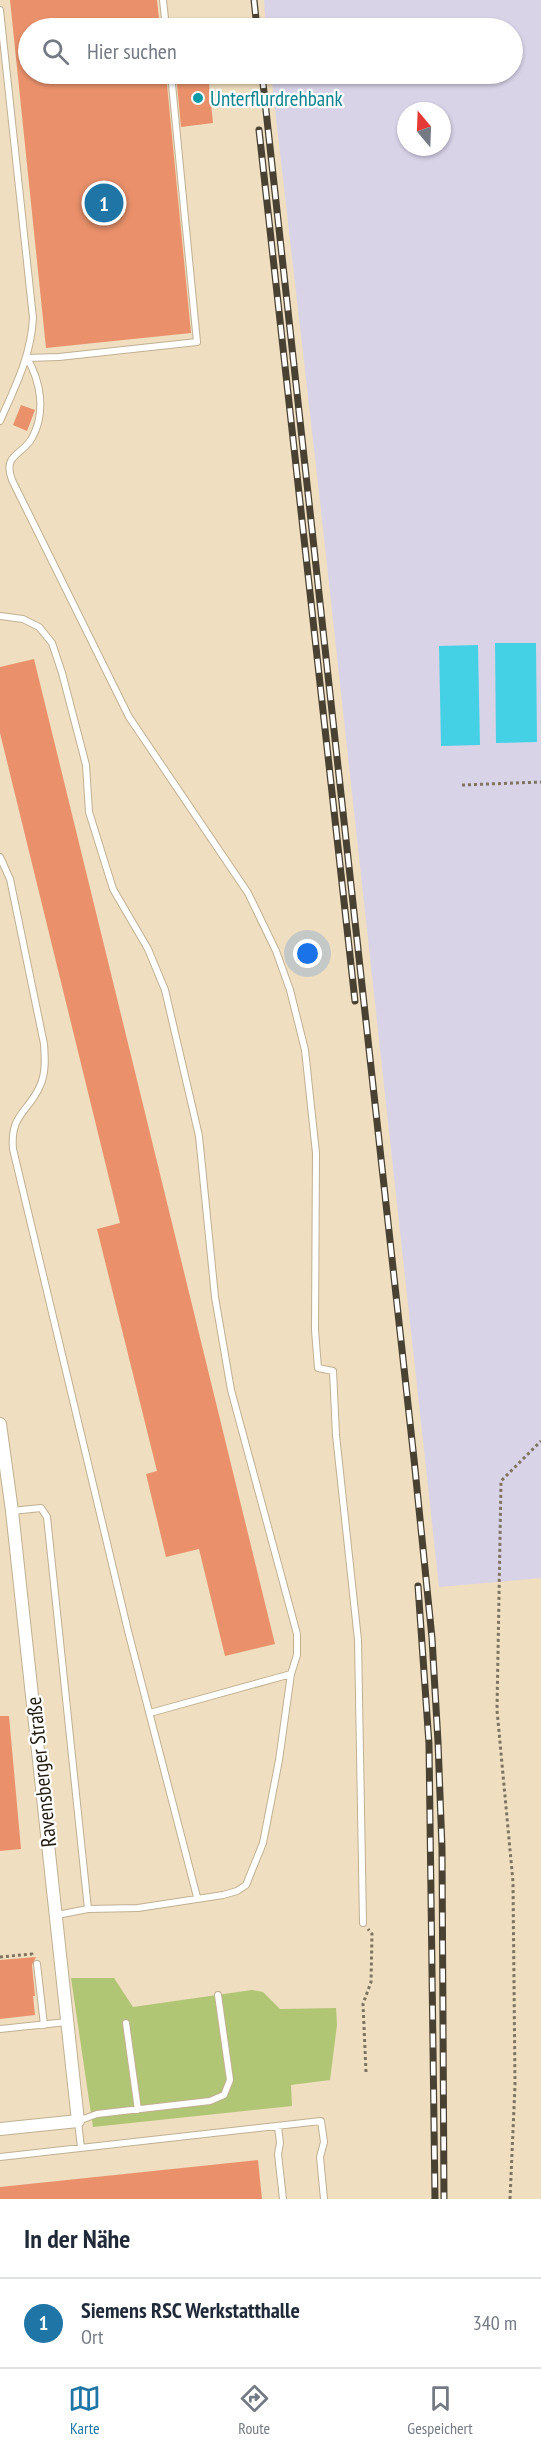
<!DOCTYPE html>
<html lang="de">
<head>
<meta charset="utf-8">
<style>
	:root { --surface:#fff; --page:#f2f2f3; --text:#1f2937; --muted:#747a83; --line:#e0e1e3; --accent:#1f75a5 }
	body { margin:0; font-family:"PT Sans Narrow",sans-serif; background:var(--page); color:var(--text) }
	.compass { position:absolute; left:397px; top:102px; width:54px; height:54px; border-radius:50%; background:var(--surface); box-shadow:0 2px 4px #0004; rotate:341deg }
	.you { position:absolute; left:308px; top:954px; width:21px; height:21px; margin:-15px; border:4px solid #fff; border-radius:50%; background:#1a73e8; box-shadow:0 0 0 9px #1a73e833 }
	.badge { display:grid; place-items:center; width:39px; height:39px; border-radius:50%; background:var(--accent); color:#fff; font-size:20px; font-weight:700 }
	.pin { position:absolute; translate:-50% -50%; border:3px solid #fff; box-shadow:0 2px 6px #0006 }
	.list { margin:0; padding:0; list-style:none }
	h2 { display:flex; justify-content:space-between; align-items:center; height:78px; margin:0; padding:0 24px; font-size:26px }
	h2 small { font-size:20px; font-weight:400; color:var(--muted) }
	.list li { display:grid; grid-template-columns:39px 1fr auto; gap:18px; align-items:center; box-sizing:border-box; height:90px; padding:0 24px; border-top:2px solid var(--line) }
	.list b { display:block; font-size:22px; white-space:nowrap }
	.list p { margin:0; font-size:20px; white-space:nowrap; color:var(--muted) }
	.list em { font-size:20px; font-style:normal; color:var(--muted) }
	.icon { flex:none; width:33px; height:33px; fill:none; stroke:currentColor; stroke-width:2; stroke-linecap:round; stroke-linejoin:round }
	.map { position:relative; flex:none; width:541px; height:2199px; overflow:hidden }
	.search { position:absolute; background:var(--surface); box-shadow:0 2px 4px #0004; left:18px; right:18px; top:18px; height:66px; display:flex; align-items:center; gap:15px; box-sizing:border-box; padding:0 21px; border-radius:33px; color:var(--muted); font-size:22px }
	.sheet { height:168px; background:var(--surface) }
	nav { display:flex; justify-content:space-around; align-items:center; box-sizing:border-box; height:84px; border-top:2px solid var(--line); background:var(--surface); font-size:16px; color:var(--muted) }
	nav a { display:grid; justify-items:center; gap:3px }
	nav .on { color:var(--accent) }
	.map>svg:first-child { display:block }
	.industrial { fill:#d9d3e8; fill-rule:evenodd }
	.green { fill:#b1c674 }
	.water { fill:#45d1e5 }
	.building { fill:#ea916b }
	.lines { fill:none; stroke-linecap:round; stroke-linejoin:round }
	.lane-casing { stroke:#c0b092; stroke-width:8 }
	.street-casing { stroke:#c0b092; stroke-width:14 }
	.path { stroke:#7f7460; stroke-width:3; stroke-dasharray:3 3; stroke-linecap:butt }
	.lane { stroke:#fff; stroke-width:6 }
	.street { stroke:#fff; stroke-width:12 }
	.rail-casing { stroke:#494132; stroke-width:7 }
	.rail { stroke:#fff; stroke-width:4.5; stroke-dasharray:14; stroke-linecap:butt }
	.culture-dot { fill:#0f9aa8; stroke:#fff; stroke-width:2 }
	.labels { text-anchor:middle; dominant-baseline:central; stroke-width:4.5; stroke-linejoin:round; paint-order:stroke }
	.culture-label { font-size:21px; fill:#0d838f; stroke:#fff; text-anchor:start }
	.street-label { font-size:21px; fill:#211b10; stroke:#fff }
</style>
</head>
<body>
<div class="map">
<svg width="541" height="2199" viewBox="0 0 541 2199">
	<rect width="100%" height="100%" fill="#efdec0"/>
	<path class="industrial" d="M264,0H541V1578L439,1587L320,501L271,74H512V28H266ZM406,111H442V147H406Z"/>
	<path class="green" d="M71,1978H114L133,2007L252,1990L263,1992L280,2009L336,2008L337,2025L330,2080L291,2085L292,2106L93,2127Z"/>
	<path class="water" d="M495,643H536L537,742L496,743Z
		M478,645L480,745L441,746L439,646Z"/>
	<path class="building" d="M10,0H157L160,28H28V74H166L191,333L46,348Z
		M176,74H208L213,123L181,127Z
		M21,405L35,410L27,431L13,425Z
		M34,659L275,1644L225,1656L199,1549L166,1557L146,1474L157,1471L97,1229L120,1223L0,733V667Z
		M0,1716H9L21,1849L0,1851Z
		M36,1957L32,1965L35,1996H33L35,2015L0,2019V1960Z
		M258,2160L262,2199H0V2187Z"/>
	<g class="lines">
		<defs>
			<path id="lane" d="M163,0L166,28
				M0,10L33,318C31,356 15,387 0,421
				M27,358C41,382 46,413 32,438C23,455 2,454 12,480L129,717L248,893L276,951L290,990L305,1050L316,1153L315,1330L318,1368L333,1371L336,1435L358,1640L363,1923
				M27,358L59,357L197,342L171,74
				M0,616L23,619L39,627L52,643L62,673L86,765L89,812L113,889L148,949L165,990L199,1136L215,1297L231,1390L297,1634V1655L291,1674L279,1760L263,1843L246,1885L237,1891L223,1895L138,1908L88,1909
				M0,857L10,879L44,1044C45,1058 46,1073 40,1086C28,1113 10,1114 13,1149L128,1631L197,1897
				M12,1511L41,1508L47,1517L88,1909L57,1915
				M150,1713L291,1674
				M37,1964L44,2025
				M126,2023L138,2110
				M0,2029L67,2022
				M278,2127L280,2143L278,2154L283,2199
				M81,2148L78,2121L97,2114L210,2101L224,2095L230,2080L218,1995
				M0,2157L321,2121L324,2142L320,2157L324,2199"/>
			<path id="street" d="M0,1424L12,1511L78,2121L0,2129"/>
		</defs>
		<use href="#lane" class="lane-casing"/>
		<use href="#street" class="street-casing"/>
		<path class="path" d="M462,785L541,782
			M0,1957L32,1954V1956
			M366,2072L363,2004L371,1982L372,1934L368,1929
			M510,2199L515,2085L513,1882L497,1710L501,1481L541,1441"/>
		<use href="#lane" class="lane"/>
		<use href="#street" class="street"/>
		<defs>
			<path id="rail" d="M254,0L257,28
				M262,74L414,1459L432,1638L438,1742L442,1848L444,2199
				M259,130L355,1001
				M418,1586L429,1744L435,2199"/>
		</defs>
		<use href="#rail" class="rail-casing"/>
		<use href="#rail" class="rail"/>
	</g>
	<circle class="culture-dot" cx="198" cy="98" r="6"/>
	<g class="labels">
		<g class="culture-label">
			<text x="210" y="98">Unterflurdrehbank</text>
		</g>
		<g class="street-label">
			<text transform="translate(41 1772) rotate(-96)">Ravensberger Straße</text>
		</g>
	</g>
</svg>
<svg class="compass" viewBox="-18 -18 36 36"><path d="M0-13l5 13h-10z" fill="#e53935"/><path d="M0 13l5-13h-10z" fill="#747a83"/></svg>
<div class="you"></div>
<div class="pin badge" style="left:104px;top:203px">1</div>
<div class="search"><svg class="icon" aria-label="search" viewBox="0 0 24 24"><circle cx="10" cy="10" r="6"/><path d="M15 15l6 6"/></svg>Hier suchen</div>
</div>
<section class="sheet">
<h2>In der Nähe<small></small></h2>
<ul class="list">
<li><span class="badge">1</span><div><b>Siemens RSC Werkstatthalle</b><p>Ort</p></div><em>340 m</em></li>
</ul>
</section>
<nav>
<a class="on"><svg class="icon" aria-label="map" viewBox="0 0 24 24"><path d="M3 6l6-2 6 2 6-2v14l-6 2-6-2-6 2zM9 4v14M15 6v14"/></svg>Karte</a>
<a><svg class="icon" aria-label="directions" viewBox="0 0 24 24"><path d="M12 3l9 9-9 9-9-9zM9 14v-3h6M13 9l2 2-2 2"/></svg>Route</a>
<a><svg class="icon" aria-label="saved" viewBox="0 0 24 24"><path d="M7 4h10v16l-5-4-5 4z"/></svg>Gespeichert</a>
</nav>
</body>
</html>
